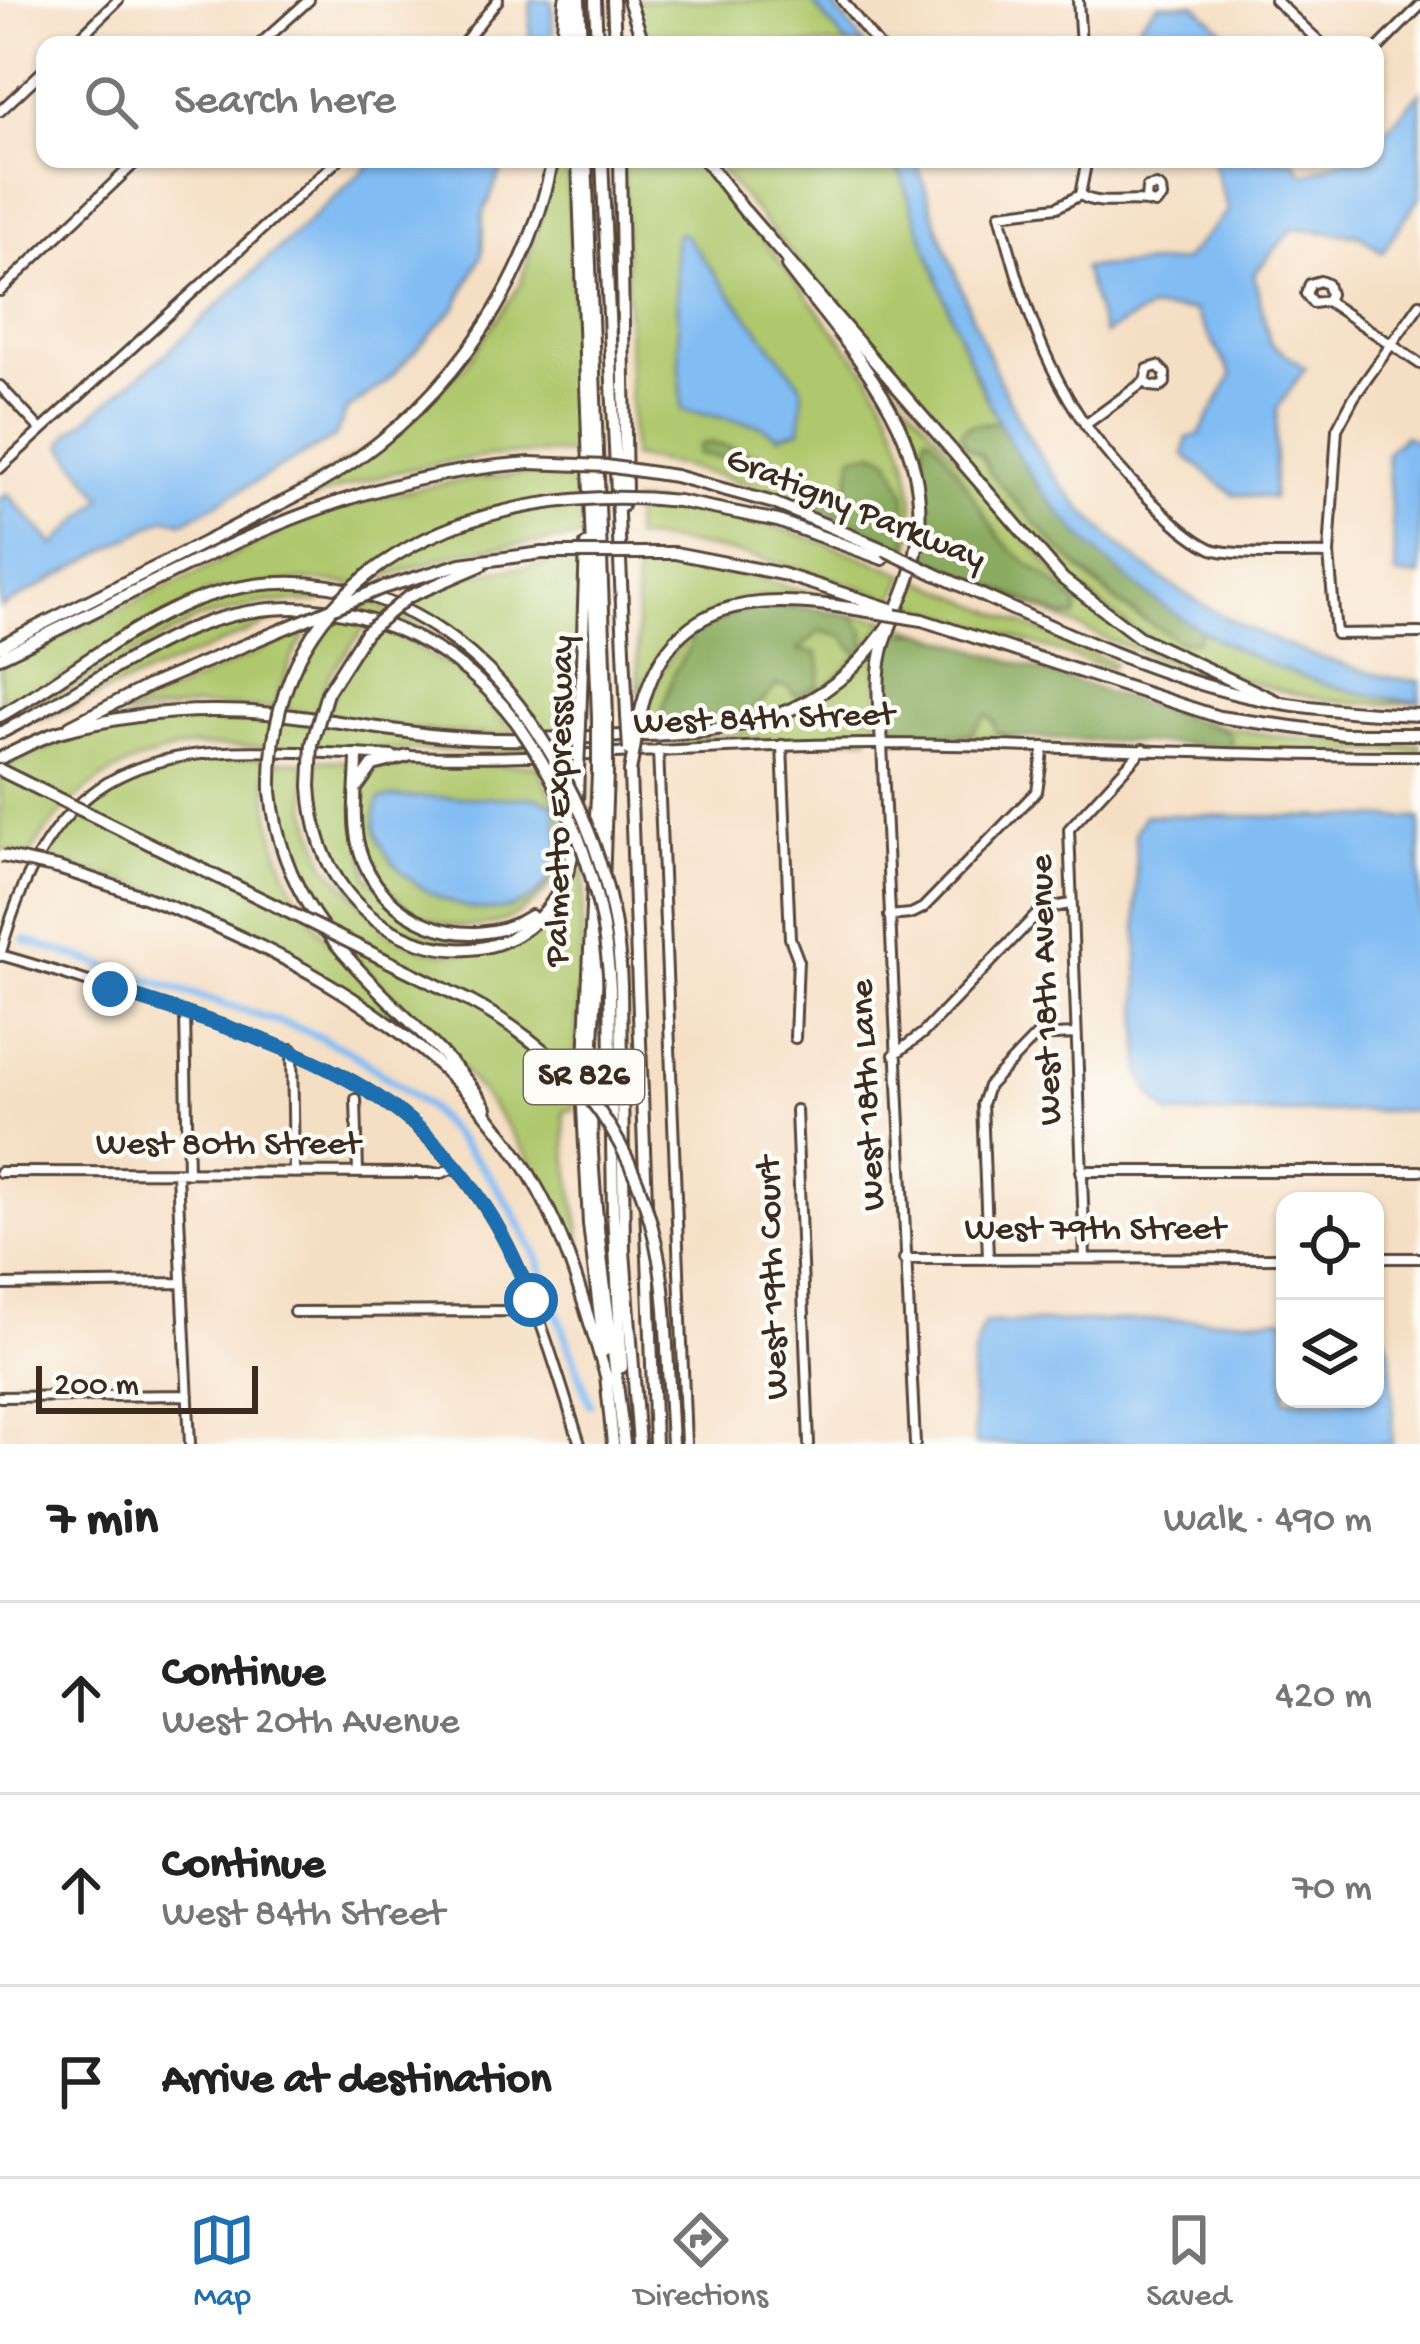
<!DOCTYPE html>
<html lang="en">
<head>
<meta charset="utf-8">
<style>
	:root { --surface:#fff; --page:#f6f6f6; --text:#222; --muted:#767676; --line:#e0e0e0; --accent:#1f6fb2 }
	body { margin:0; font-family:"Gochi Hand",sans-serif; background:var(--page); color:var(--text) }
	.controls { position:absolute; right:36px; bottom:36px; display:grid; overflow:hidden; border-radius:24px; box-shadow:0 3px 9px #0004 }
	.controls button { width:108px; height:108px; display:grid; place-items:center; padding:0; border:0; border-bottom:3px solid var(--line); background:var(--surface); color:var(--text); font:60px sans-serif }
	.scale { position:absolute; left:36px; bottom:30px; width:222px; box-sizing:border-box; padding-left:12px; border:6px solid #3b2a1e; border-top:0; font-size:33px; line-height:42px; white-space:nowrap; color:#3b2a1e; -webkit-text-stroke:9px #fdfcf7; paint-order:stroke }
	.stop { position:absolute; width:36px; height:36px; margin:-27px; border:9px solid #1f6fb2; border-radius:50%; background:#fff }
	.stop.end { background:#1f6fb2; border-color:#fff; box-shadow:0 3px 12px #0008 }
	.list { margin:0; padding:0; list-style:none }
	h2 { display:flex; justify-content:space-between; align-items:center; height:156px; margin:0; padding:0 48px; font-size:51px }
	h2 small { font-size:39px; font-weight:400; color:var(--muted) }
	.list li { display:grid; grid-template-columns:78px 1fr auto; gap:36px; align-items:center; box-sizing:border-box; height:192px; padding:0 48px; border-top:3px solid var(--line) }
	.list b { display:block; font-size:45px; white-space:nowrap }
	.list p { margin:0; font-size:39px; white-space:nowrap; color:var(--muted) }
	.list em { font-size:39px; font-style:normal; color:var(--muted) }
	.icon { flex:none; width:66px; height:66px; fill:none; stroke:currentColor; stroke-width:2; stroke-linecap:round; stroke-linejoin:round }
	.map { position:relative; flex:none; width:1420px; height:1444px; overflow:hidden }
	.search { position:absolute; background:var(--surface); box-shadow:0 3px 9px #0004; left:36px; right:36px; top:36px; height:132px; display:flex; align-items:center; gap:30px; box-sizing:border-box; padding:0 42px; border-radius:24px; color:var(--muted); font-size:45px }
	.sheet { height:732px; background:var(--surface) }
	nav { display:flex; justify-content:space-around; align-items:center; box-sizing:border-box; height:168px; border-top:3px solid var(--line); background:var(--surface); font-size:33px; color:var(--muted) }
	nav a { display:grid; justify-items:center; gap:6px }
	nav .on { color:var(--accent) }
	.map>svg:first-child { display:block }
	.green { fill:#afc86d; stroke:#757946; stroke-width:3; fill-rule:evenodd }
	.forest { fill:#8bac60; stroke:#636b3f; stroke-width:3 }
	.water { fill:#81bcf3; stroke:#5e7388; stroke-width:3 }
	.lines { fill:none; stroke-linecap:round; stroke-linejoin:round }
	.canal { stroke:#81bcf3; stroke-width:8 }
	.minor-casing { stroke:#574537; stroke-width:14 }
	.highway-casing { stroke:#574537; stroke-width:16 }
	.minor { stroke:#fff; stroke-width:8 }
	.highway { stroke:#fff; stroke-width:10 }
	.highway-bridge-casing { stroke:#574537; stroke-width:16; stroke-linecap:butt }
	.highway-bridge { stroke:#fff; stroke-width:10 }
	.route { stroke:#1f6fb2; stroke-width:15 }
	.labels { text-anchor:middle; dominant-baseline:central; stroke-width:9; stroke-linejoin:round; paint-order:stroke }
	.shield { fill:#fdfcf7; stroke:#75695f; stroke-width:3 }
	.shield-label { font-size:33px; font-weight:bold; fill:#3b2a1e }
	.street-label { font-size:36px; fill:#3b2a1e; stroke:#fdfcf7 }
</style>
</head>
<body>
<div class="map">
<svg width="1420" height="1444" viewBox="0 0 1420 1444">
	<rect width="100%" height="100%" fill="#fdfcf7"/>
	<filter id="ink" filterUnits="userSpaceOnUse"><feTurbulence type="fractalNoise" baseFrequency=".00833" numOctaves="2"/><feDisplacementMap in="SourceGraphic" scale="24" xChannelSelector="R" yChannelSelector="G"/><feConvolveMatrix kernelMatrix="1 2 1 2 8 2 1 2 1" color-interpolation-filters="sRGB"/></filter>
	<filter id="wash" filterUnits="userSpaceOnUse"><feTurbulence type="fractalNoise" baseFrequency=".004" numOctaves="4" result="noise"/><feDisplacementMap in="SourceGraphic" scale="48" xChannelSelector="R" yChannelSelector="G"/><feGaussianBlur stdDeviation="2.7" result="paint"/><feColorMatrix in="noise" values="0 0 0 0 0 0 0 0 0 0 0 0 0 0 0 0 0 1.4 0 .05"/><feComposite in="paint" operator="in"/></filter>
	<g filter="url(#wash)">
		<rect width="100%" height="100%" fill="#f5dfc4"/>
		<path class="green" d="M633,0H810L848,45H648Z
			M558,159H567L579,453C443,451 350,478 228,535L402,426L466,364L520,285Z
			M623,159H700L872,379C905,432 920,488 910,550C819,508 732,472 632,457ZM679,233L778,436L760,425L682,410L675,238Z
			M711,159H895L975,376L999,422L970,425L966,446C990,459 981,464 996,479C1055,537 1111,625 1197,640L1201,629C1269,667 1338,689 1415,702C1323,712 1199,675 1123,622C1085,595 1054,561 1022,526Z
			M858,344L1066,584L1197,670L1196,673L1104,638L922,556C934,468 909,414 855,347Z
			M581,472V538L466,551L360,585L307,580L209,592L0,713V666L303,522C398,486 480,474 581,472Z
			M633,502C736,507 811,537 905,574L895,599C810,570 725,545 634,538Z
			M580,560L575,734L546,736C507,680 469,635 408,604L469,574Z
			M635,561L744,575L839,600C823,604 796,595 776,595C717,595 661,643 639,695Z
			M915,578L1114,663L1111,669L906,602Z
			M295,589L338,592L318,602L265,603L198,619L0,728V723C96,668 179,590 295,589Z
			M372,602L444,637L494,683L422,633L356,609Z
			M775,604L886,620C854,666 812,706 756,720C722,730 680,728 645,731C656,647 696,618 775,604Z
			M293,613L37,721L191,633L232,620Z
			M339,616L369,622L330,674L314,714L283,709C295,679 307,629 339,616Z
			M895,623L921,632L910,631L979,721L987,714L1002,735L1011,737H895L887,731L883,663Z
			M380,626L456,670L518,736L438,732L325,715L349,663Z
			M309,628L291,660L274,708L198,706L118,717Z
			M870,653L877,654V723L868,737L644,743C669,737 700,738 727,735C784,729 834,695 870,653Z
			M247,714L510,743L564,744V748L500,752L193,746C117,760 70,790 29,856L0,850V770C43,751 87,729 133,721C171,714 209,714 247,714Z
			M1194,720C1269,739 1343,744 1420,744V751L1318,753L1228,746L1231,742L1221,729Z
			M266,758C265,897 333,948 422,1040L419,1043C347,993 275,943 195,908C146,886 95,872 43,859C101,770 165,755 266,758Z
			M316,760L347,761L350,765L368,877L438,932L477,942C372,949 310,858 316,760Z
			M276,761L305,762L308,811L326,865L388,933L424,949L443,953L484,951L548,913L568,886L578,857L584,777H589L574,1110L564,1111C564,1161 579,1212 584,1262C553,1187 507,1120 451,1057C363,956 276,911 276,761Z
			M537,765L571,835C540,976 359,945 363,806C363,784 366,771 389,766Z"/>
		<path class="forest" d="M999,422C1044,510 1118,578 1201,629L1197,641L1180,642L1121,604L1058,548L990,473L982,455L966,446L961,438L962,431L970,425Z
			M927,434C944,444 982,513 998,535C1019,563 1055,577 1077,605L1076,617H1063L924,557C929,525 917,452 927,434Z
			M709,443C756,451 797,469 838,491L848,487L853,455L876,452L890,458L905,493L908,550L812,501L794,484L741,461L697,454L699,445Z
			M763,607H805L853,616L865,632L864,652L855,651L844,637L820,631L798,650L817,653L821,667L818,686L795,696L788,687L776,686C739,731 712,726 658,724L674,672L692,643L690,636L735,613Z
			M921,632L1221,729L1230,735L1231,742L1228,746L1011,737L995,731V722L987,714L971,734L901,733C880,713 879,656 898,634Z"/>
		<path class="water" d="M531,0H552L553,45H529Z
			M810,0H829L865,45H848Z
			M1158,4H1195L1239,45H1141L1140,22Z
			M1420,92V196L1382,252L1359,235L1292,229L1254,274L1270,343L1305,368L1277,409L1273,498L1233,494L1184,455L1187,438L1199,435L1232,375L1194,310L1150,309L1104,334L1083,268L1183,261L1228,211L1212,159H1292L1304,175L1345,159H1375V143Z
			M376,159H506L483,215L482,254L456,307L385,383L346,411L335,437L184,522L166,518L0,608V498L7,494L54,545L103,498L63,446L67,436L162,357Z
			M895,159H915C925,182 930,206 938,228C962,291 986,355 1016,414C1077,537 1203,621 1331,661C1359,670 1390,680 1420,681V702C1252,687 1085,580 1004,432C958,347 928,250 895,159Z
			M679,233L685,235L797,379L803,391L800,430L778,436L760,425L682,410L675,238Z
			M1405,435L1420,445V576H1396L1387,453Z
			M393,797L538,798L555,805C556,822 561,843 559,861C558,870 550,877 545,885C493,954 346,865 380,799Z
			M1145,815L1420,818V1110L1170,1115L1152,1096L1141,1074L1135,832Z
			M1285,1318V1399H1375V1320C1400,1350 1391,1407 1392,1444H975C974,1405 965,1358 985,1323Z"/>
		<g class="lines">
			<path class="canal" d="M25,940L304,1030L351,1052L427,1106L486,1171L512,1210L537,1257L590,1404"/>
		</g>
	</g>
	<g filter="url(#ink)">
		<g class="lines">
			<defs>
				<path id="minor" d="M842,0L878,45
					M1078,0L1081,45
					M1275,0L1323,45
					M72,45L118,0
					M259,45L309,0
					M462,45L498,0
					M1375,51L1420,6
					M0,111L45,69
					M1087,159L1080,195L1057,207L1000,214C1031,332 1057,408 1146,496C1165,514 1186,536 1210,548C1227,557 1305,553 1329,554
					M1080,195C1104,209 1131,196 1155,204L1162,198L1161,189L1156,186L1147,188L1146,200
					M0,291L139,159
					M1327,301L1330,294L1327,284L1320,281L1310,284L1306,294L1313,303L1327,301L1420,364
					M1420,304L1354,397L1337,429L1329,554L1336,634L1420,633
					M0,386L41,430
					M1085,425L1145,381L1148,369L1158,366L1165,373V383L1160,387L1150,386L1145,381
					M0,468L339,159
					M882,744L915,1444
					M782,745L790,938L798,959L795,1038
					M658,750L686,1444
					M408,756C566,761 724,743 882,744C1062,745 1241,757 1420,756
					M889,916L911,914L923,908L1037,791L1044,747
					M0,955C56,970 111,990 166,1007C309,1053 420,1091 499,1230C536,1295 557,1373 580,1444
					M0,956C61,723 194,748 393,756
					M185,1013L188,1173
					M292,1049L294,1173
					M894,1055L923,1033L1042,909L1070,904
					M356,1099L358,1173
					M796,1110L809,1444
					M1081,1171H1420
					M0,1172L442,1173L455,1167
					M177,1173L190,1444
					M988,1257L982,1104L988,1086L1036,1036L1075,1034
					M1085,1257L1069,829L1143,749
					M1375,1258H1420
					M904,1259L1285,1258
					M0,1285L181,1283
					M294,1312L535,1311
					M0,1397L188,1395"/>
				<path id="highway" d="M571,0L573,45
					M579,0L581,45
					M595,0L597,45
					M613,0L615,45
					M629,0L644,45
					M562,45L565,0
					M578,159L598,717
					M586,159L607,717
					M602,159L627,716
					M620,159L626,491L622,506
					M704,159L746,213
					M745,211L1063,579L1139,637L1278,702
					M787,266C855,357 945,442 913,566C905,596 889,622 882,652C875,682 880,714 882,744
					M675,476L774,503L885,550
					M678,501L778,521L883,559
					M675,553L782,574L860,599
					M935,574C1036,619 1137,670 1245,696C1302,709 1362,713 1420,715
					M382,588L461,564L542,553
					M408,597L482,565
					M922,620L1219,717L1344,734H1420
					M0,646C73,608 147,572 221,534C250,518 281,504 311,488C436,418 525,299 553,159
					M0,657C180,573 325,477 530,463
					M327,693L366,632
					M640,715C667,595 755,593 856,609
					M0,716C58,683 111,639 172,610C307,546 442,600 526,715
					M580,725L586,545
					M70,726L148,686L288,627
					M0,733C66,701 127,655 195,627C312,580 443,624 517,723
					M357,755C357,784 351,819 359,848C379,922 467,956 531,916
					M0,758C19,750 39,738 59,732C107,719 162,711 212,711C288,710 364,728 440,736C501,742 562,738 623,736C738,732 825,724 893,618
					M630,772L655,1444
					M598,773L583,1107L589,1224L604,1351
					M310,786C312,822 322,860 345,890C403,965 522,977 565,879C579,845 576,805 578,769
					M358,786L373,765L408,756
					M271,792C282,906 350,961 426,1037C448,1060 470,1081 486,1108
					M58,868C239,924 444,1016 539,1191C571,1250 587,1315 607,1379
					M602,913L607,772
					M600,932C595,1005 589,1078 592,1152C597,1250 614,1347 624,1444
					M621,986L624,1251L639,1444
					M610,987L613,1213L622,1367
					M665,1309L672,1444
					M606,1375L613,1444"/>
			</defs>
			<use href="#minor" class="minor-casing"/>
			<use href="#highway" class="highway-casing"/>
			<use href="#minor" class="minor"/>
			<use href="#highway" class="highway"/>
			<defs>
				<path id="highway-bridge" d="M530,463L606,466L675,476
					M885,550L935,574
					M542,553H675
					M860,599L891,609
					M856,609L922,620
					M288,627L382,588
					M366,632L408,597
					M526,715C582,795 618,888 621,986
					M627,716L629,750
					M598,717V773
					M607,717V772
					M517,723C572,801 604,891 610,987
					M578,769L580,725
					M0,770L471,1002C595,1068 655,1171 665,1309
					M630,772L640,715
					M310,786L312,744L327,693
					M271,792C266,564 482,480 678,501
					M2,856L58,868"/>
			</defs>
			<use href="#highway-bridge" class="highway-bridge-casing"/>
			<use href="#highway-bridge" class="highway-bridge"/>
		</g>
	</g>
	<g class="lines" filter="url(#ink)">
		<path class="route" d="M110,989C305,1052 452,1087 531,1300"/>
	</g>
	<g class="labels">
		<rect class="shield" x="524" y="1050" width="120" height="54" rx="9"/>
		<g class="shield-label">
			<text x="584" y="1077">SR 826</text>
		</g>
		<g class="street-label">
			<text transform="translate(855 511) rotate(22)">Gratigny Parkway</text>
			<text transform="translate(764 721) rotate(-2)">West 84th Street</text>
			<text transform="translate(562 801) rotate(-89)">Palmetto Expressway</text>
			<text transform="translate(1048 990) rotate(-92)">West 18th Avenue</text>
			<text transform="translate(870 1095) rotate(-93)">West 18th Lane</text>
			<text x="228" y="1146">West 80th Street</text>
			<text x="1095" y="1231">West 79th Street</text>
			<text transform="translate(775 1278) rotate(-92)">West 19th Court</text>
		</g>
	</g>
</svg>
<div class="controls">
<button><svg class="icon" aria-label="locate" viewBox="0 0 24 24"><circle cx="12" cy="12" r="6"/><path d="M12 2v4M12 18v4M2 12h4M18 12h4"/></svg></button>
<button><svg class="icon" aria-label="layers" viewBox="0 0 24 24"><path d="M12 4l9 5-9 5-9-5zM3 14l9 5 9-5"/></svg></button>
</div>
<div class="scale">200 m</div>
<div class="stop" style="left:531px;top:1300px"></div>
<div class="stop end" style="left:110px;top:989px"></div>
<div class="search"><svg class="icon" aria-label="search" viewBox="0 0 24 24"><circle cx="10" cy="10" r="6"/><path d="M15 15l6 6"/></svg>Search here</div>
</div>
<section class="sheet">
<h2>7 min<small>Walk · 490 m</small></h2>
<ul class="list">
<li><svg class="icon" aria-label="ahead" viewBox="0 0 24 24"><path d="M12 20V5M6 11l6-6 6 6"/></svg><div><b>Continue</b><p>West 20th Avenue</p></div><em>420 m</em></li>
<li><svg class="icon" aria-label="ahead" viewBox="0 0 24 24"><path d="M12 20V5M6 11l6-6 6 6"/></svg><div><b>Continue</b><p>West 84th Street</p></div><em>70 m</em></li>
<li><svg class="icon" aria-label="arrive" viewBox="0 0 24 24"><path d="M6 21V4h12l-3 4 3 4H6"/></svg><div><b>Arrive at destination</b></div></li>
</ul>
</section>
<nav>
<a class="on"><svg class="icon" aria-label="map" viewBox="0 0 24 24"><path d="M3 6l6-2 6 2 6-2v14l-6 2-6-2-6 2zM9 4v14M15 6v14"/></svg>Map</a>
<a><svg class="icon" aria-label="directions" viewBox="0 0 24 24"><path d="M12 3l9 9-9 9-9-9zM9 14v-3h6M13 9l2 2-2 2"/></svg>Directions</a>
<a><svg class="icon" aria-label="saved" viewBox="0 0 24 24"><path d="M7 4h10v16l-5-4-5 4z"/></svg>Saved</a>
</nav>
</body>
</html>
